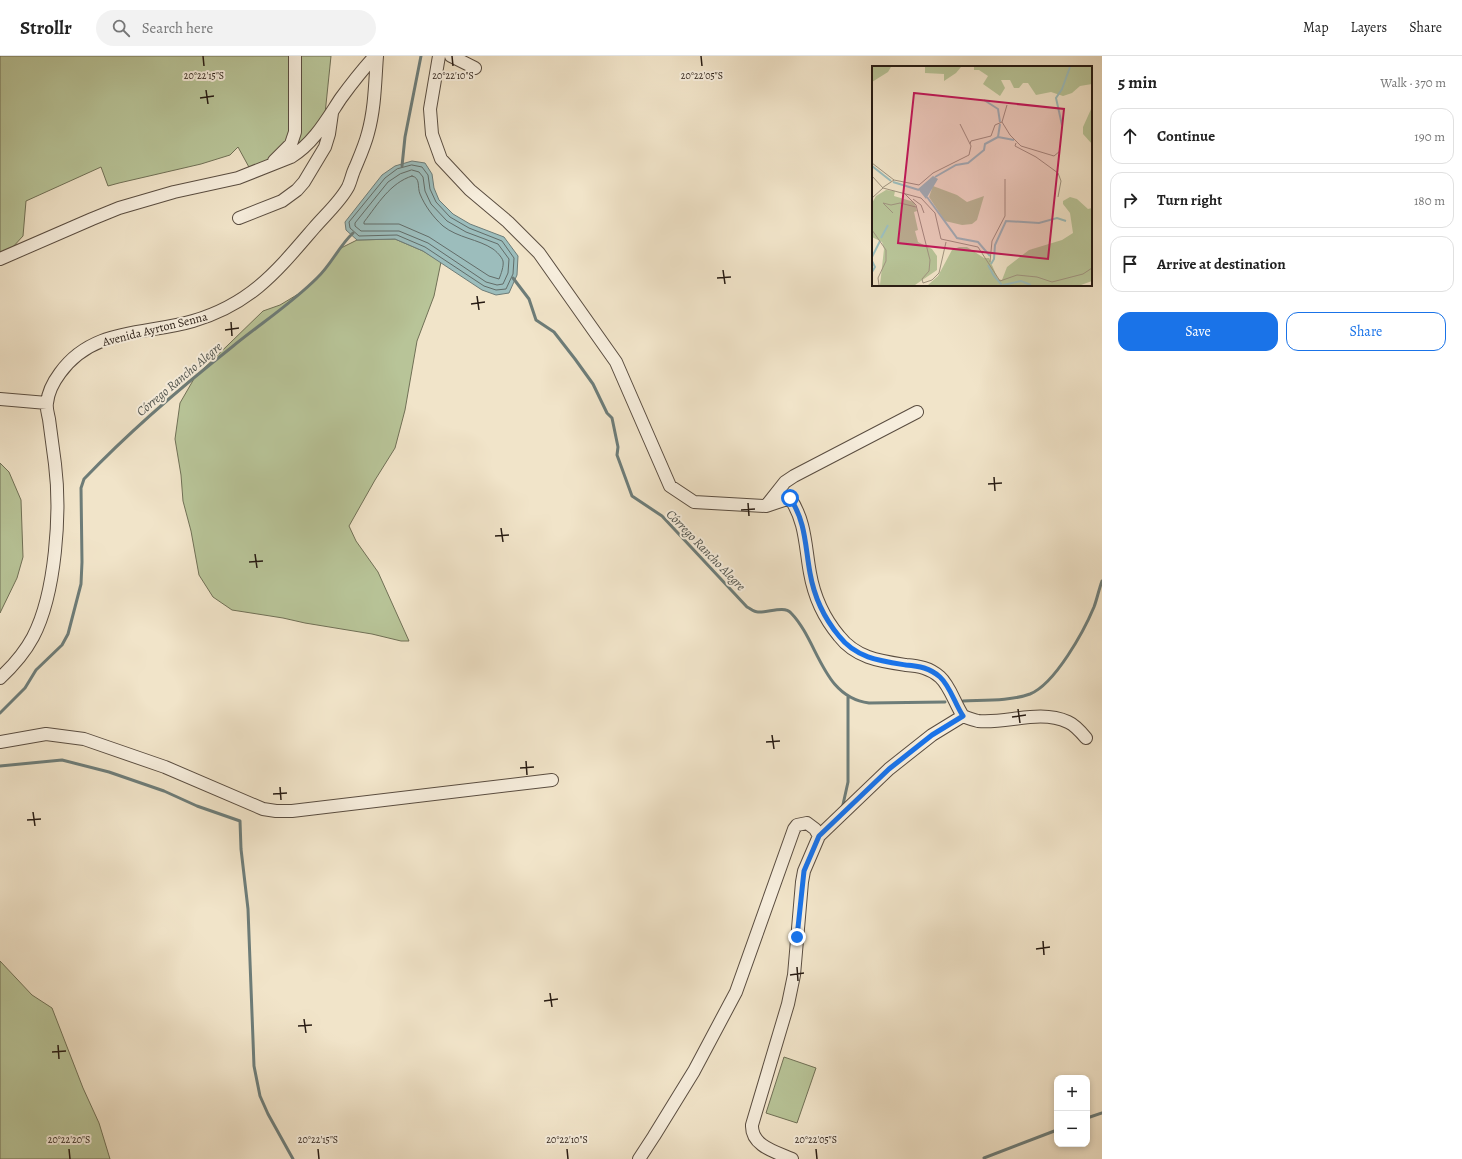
<!DOCTYPE html>
<html lang="en">
<head>
<meta charset="utf-8">
<style>
	:root { --surface:#fff; --page:#f2f2f2; --text:#222; --muted:#767676; --line:#e0e0e0; --accent:#1a73e8 }
	body { margin:0; font-family:Alegreya,serif; background:var(--page); color:var(--text) }
	.controls { position:absolute; right:12px; bottom:12px; display:grid; overflow:hidden; border-radius:8px; box-shadow:0 2px 6px #0003 }
	.controls button { width:36px; height:36px; display:grid; place-items:center; padding:0; border:0; border-bottom:1px solid var(--line); background:var(--surface); color:var(--text); font:20px sans-serif }
	.stop { position:absolute; width:12px; height:12px; margin:-9px; border:3px solid #1a73e8; border-radius:50%; background:#fff }
	.stop.end { background:#1a73e8; border-color:#fff; box-shadow:0 1px 4px #0008 }
	.list { margin:0; padding:0; list-style:none }
	h2 { display:flex; justify-content:space-between; align-items:center; height:52px; margin:0; padding:0 16px; font-size:17px }
	h2 small { font-size:13px; font-weight:400; color:var(--muted) }
	.list li { display:grid; grid-template-columns:26px 1fr auto; gap:12px; align-items:center; box-sizing:border-box; height:56px; margin:0 8px 8px; padding:0 8px; border:1px solid var(--line); border-radius:12px }
	.list b { display:block; font-size:15px; white-space:nowrap }
	.list em { font-size:13px; font-style:normal; color:var(--muted) }
	.actions { display:flex; gap:8px; padding:12px 16px }
	.actions a { flex:1; padding:9px 0; border:1px solid var(--accent); border-radius:12px; text-align:center; font-size:14px; color:var(--accent) }
	.actions .main { background:var(--accent); color:#fff }
	.icon { flex:none; width:22px; height:22px; fill:none; stroke:currentColor; stroke-width:2; stroke-linecap:round; stroke-linejoin:round }
	.map { position:relative; flex:none; width:1102px; height:1103px; overflow:hidden }
	header { display:flex; align-items:center; gap:24px; box-sizing:border-box; height:56px; padding:0 20px; background:var(--surface); border-bottom:1px solid var(--line) }
	header strong { font-size:19px }
	nav { display:flex; gap:22px; margin-inline-start:auto; font-size:14px }
	.search { width:280px; height:36px; background:var(--page); display:flex; align-items:center; gap:10px; box-sizing:border-box; padding:0 14px; border-radius:22px; color:var(--muted); font-size:15px }
	main { display:flex }
	aside { flex:1; background:var(--surface) }
	.map>svg:first-child { display:block }
	.green { fill:#b8c498; stroke:#707056 }
	.water { fill:#9cbdbc; stroke:#6d7c78 }
	.lines { fill:none; stroke-linecap:round; stroke-linejoin:round }
	.shore { stroke:#626c68; stroke-width:1 }
	.stream { stroke:#6d7c78; stroke-width:3 }
	.minor-casing { stroke:#5a4d40; stroke-width:14 }
	.minor { stroke:#f6eddc; stroke-width:12 }
	.route { stroke:#1a73e8; stroke-width:5 }
	.ticks { fill:none; stroke:#271b13; stroke-width:1.5 }
	.labels { text-anchor:middle; dominant-baseline:central; stroke-width:4; stroke-linejoin:round; paint-order:stroke }
	.street-label { font-size:12px; fill:#271b13; stroke:#f6eddc }
	.water-label { font-size:13px; font-style:italic; fill:#50544e; stroke:#f6eddc }
	.inset-river { fill:none; stroke:#9cbdbc; stroke-width:2 }
	.inset-road { fill:none; stroke:#a09480; stroke-width:1 }
	.view { fill:#c2185b; fill-opacity:0.15; stroke:#c2185b; stroke-width:2 }
	.inset-edge { fill:none; stroke:#271b13; stroke-width:2 }
	.ticks-label { font-size:10px; text-anchor:middle; fill:#271b13; stroke:#f6eddc; stroke-width:4; stroke-linejoin:round; paint-order:stroke }
</style>
</head>
<body>
<header>
<strong>Strollr</strong>
<div class="search"><svg class="icon" aria-label="search" viewBox="0 0 24 24"><circle cx="10" cy="10" r="6"/><path d="M15 15l6 6"/></svg>Search here</div>
<nav><a>Map</a><a>Layers</a><a>Share</a></nav>
</header>
<main>
<div class="map">
<svg width="1102" height="1103" viewBox="0 0 1102 1103">
	<rect width="100%" height="100%" fill="#f1e4c9"/>
	<filter id="stains"><feTurbulence type="fractalNoise" baseFrequency=".005" numOctaves="4"/><feColorMatrix values="0 0 0 0 .2 0 0 0 0 .09 0 0 0 0 .02 0 0 0 .5 -.17"/></filter>
	<radialGradient id="worn" r=".72"><stop offset=".6" stop-color="#630" stop-opacity="0"/><stop offset="1" stop-color="#630" stop-opacity=".3"/></radialGradient>
	<path class="green" d="M0,0H331L325,58L313,82L250,113L238,91L230,99L201,108L119,127L108,130L101,111L26,145L23,180L0,205Z
		M395,183L423,195L441,206L434,240L417,285L405,354L395,392L375,424L349,470L356,485L378,516L409,585H401L372,578L305,567L283,562L232,554L213,541L199,519L191,475L183,445L181,419L175,383L180,347L195,321L263,255L280,249L300,237L316,224L341,192L357,184Z
		M0,407L9,416L21,444L23,501L17,522L0,557Z
		M0,905L32,939L52,952L83,1032L99,1067L110,1103H0Z
		M784,1001L816,1012L797,1067L766,1057Z"/>
	<path class="water" d="M412,105L425,107L432,118L434,132L439,144L453,158L470,168L504,181L518,200L517,219L509,237L496,239L482,234L423,195L395,183L357,184L346,174L345,166L382,119L395,110Z"/>
	<g class="lines">
		<path class="shore" d="M412,109L422,111L428,119L430,133L436,146L450,161L469,172L502,185L514,202L513,218L506,233L496,234L484,230L425,191L397,179L359,180L350,172L349,166L385,122L397,113Z
			M412,114L419,116L423,121L425,135L431,148L447,165L466,176L498,188L509,203L508,217L503,228L497,229L486,226L428,187L399,175H361L355,170V167L388,126L400,118Z
			M412,120C421,122 417,131 420,138C425,150 433,161 443,170C458,182 478,183 493,193C496,195 502,201 503,205C504,210 501,218 499,223L489,220L429,181L399,168H364V166C378,148 390,127 412,120Z"/>
		<path class="stream" d="M402,110L405,81L421,0
			M513,222L529,243L536,264L554,276L575,303L593,328L607,357L612,362L618,391L617,399L632,440L662,460L747,551C751,553 754,556 758,556C768,557 784,549 791,557C819,586 822,641 869,647L945,646
			M963,645C983,644 1011,645 1030,638C1055,628 1084,575 1094,551C1097,543 1099,533 1102,525
			M0,657L25,632L36,614L62,589L68,578L81,528L82,506L81,432L84,423C130,375 180,332 232,291C260,268 291,248 317,222C331,209 339,190 353,177
			M0,710L62,704L109,716L164,735L197,750L240,765L241,793L248,853L254,1010L260,1040L268,1058L293,1103
			M842,753L848,726V641
			M1087,1062L1102,1057
			M984,1102L1057,1074"/>
		<defs>
			<path id="minor" d="M439,0L430,53L432,78L441,103L470,134L508,166L539,197L616,306L670,430L694,446L766,450L785,426L794,420L917,356
				M451,0L475,12
				M274,105L291,88L295,76V0
				M239,162L282,145L297,134L304,126L325,91L329,78L332,57
				M0,203L92,163L119,152L174,136L238,122L291,101C314,87 327,63 341,42C352,27 363,13 375,0
				M0,343L47,347
				M766,450L790,442C806,466 805,490 810,517C814,540 824,562 839,580C856,602 880,605 906,609C919,610 930,612 940,621C950,630 955,648 963,660C968,662 973,664 978,665C1007,668 1039,653 1068,666C1075,669 1081,676 1086,682
				M0,622C13,610 25,596 33,581C56,537 61,456 55,408C53,393 51,378 49,363C48,358 46,352 47,347C48,337 54,325 60,317C93,271 146,279 193,265C251,248 277,215 314,172C325,159 340,146 348,131C351,125 352,118 355,112C360,100 365,89 368,77C375,52 375,26 377,0
				M0,686L46,678L84,683L165,711L263,753L276,755H292L552,724
				M639,1103L654,1080L694,1015L736,936L794,773L797,769L807,767L815,773L819,780
				M792,1103C776,1096 751,1090 752,1069L788,948L794,919L802,826L804,815L819,780L889,713L932,679L963,660"/>
		</defs>
		<use href="#minor" class="minor-casing"/>
		<use href="#minor" class="minor"/>
	</g>
	<g class="lines">
		<path class="route" d="M790,442C806,466 805,490 810,517C814,540 824,562 839,580C856,602 880,605 906,609C919,610 930,612 940,621C950,630 955,648 963,660L932,679L889,713L819,780L804,815L797,881"/>
	</g>
	<path class="ticks" d="M203,0L204,10M452,0L453,10M701,0L702,10M206,34L208,48M200,42L214,40M723,214L725,228M717,222L731,221M477,240L479,254M471,248L485,246M231,266L232,280M225,274L239,272M994,421L995,435M988,428L1002,427M748,447L749,460M741,454L755,453M501,472L503,486M495,480L509,479M255,498L257,512M249,506L263,505M1018,653L1020,667M1012,661L1026,659M772,679L774,693M766,686L780,685M526,705L527,719M520,712L534,711M280,731L281,744M273,738L287,737M33,756L35,770M27,764L41,763M1043,885L1044,899M1036,893L1050,891M797,911L798,925M790,919L804,917M550,937L552,951M544,945L558,943M304,963L306,977M298,970L312,969M58,989L59,1003M52,996L66,995M69,1093L70,1103M318,1093L319,1103M567,1093L568,1103M816,1093L817,1103"/>
	<g class="labels">
		<g class="street-label">
			<text transform="translate(155 273) rotate(-14)">Avenida Ayrton Senna</text>
		</g>
		<g class="water-label">
			<text transform="translate(179 323) rotate(-40)">Córrego Rancho Alegre</text>
			<text transform="translate(706 494) rotate(46)">Córrego Rancho Alegre</text>
		</g>
	</g>
	<g transform="translate(872 10)">
		<rect width="220" height="220" fill="#f1e4c9"/>
		<path d="M0,1H19L16,6L0,16ZM53,1H89L84,7L72,15V8L53,7ZM102,1H220V18L208,20L200,27L191,30L179,26L164,29L156,17H151L147,22H142L138,14H129L133,22L128,30L111,18L116,10L107,4H102ZM220,41V78L211,68V61ZM61,120L85,129L95,136L112,130L105,154L100,158L90,159L73,155L57,131ZM14,124L23,125L22,130L42,136L45,145L42,146L46,164L43,165L46,176L60,183L65,190V204L43,219H8L12,183L10,176L0,171V137L4,130ZM198,131L205,133L216,143L220,142V215L209,219H56L66,210L80,184L87,181H95L112,192H117L126,213L130,214L135,201L157,184L190,174L201,167L198,147L191,138V135Z" fill="#b8c498"/>
		<path d="M61,110L66,113L54,133L46,123Z" fill="#9cbdbc"/>
		<path class="inset-river" d="M112,34L126,43L128,56M190,59L184,32L190,23L198,1M126,71L142,74M0,100L19,115M63,111L84,99L96,97L112,84L113,78L126,71L128,58M21,116L47,124M55,131L85,172L106,176L118,190M9,172L16,159M0,191L8,175M0,195L3,201L0,206M119,198L122,193L123,179L134,155L167,157L185,152L194,155M116,199L122,210L130,219M131,219L149,215L159,219"/>
		<path class="inset-road" d="M130,56L138,69L149,80L182,90L188,85M144,77L143,80L164,91L186,107L189,115L186,131M98,78L99,75L119,70L123,59L130,56L135,39M0,97L22,114L47,119L61,107L97,89L99,80L88,58M0,110L11,122L49,132L63,147L69,173L106,181L128,215L145,209L165,211L180,216L211,208L220,202M10,122L22,114M32,127L44,139L58,194L57,205L50,213L51,217L60,214L67,207L74,176M0,132L11,122M41,133L49,139L52,147M21,147L11,137L19,139L28,137L44,141M0,164L14,184V195L6,212L7,219M118,196L120,175L133,150V113"/>
		<path class="view" d="M42,27L192,43L176,193L26,177Z"/>
		<rect width="220" height="220" class="inset-edge"/>
	</g>
	<g class="ticks-label">
		<text x="204" y="23">20°22'15"S</text>
		<text x="453" y="23">20°22'10"S</text>
		<text x="702" y="23">20°22'05"S</text>
		<text x="69" y="1087">20°22'20"S</text>
		<text x="318" y="1087">20°22'15"S</text>
		<text x="567" y="1087">20°22'10"S</text>
		<text x="816" y="1087">20°22'05"S</text>
	</g>
	<rect width="100%" height="100%" filter="url(#stains)"/>
	<rect width="100%" height="100%" fill="url(#worn)"/>
</svg>
<div class="controls">
<button>+</button>
<button>−</button>
</div>
<div class="stop" style="left:790px;top:442px"></div>
<div class="stop end" style="left:797px;top:881px"></div>
</div>
<aside>
<h2>5 min<small>Walk · 370 m</small></h2>
<ul class="list">
<li><svg class="icon" aria-label="ahead" viewBox="0 0 24 24"><path d="M12 20V5M6 11l6-6 6 6"/></svg><div><b>Continue</b></div><em>190 m</em></li>
<li><svg class="icon" aria-label="right" viewBox="0 0 24 24"><path d="M7 20v-9h11M14 6l5 5-5 5"/></svg><div><b>Turn right</b></div><em>180 m</em></li>
<li><svg class="icon" aria-label="arrive" viewBox="0 0 24 24"><path d="M6 21V4h12l-3 4 3 4H6"/></svg><div><b>Arrive at destination</b></div></li>
</ul>
<div class="actions"><a class="main">Save</a><a>Share</a></div>
</aside>
</main>
</body>
</html>
